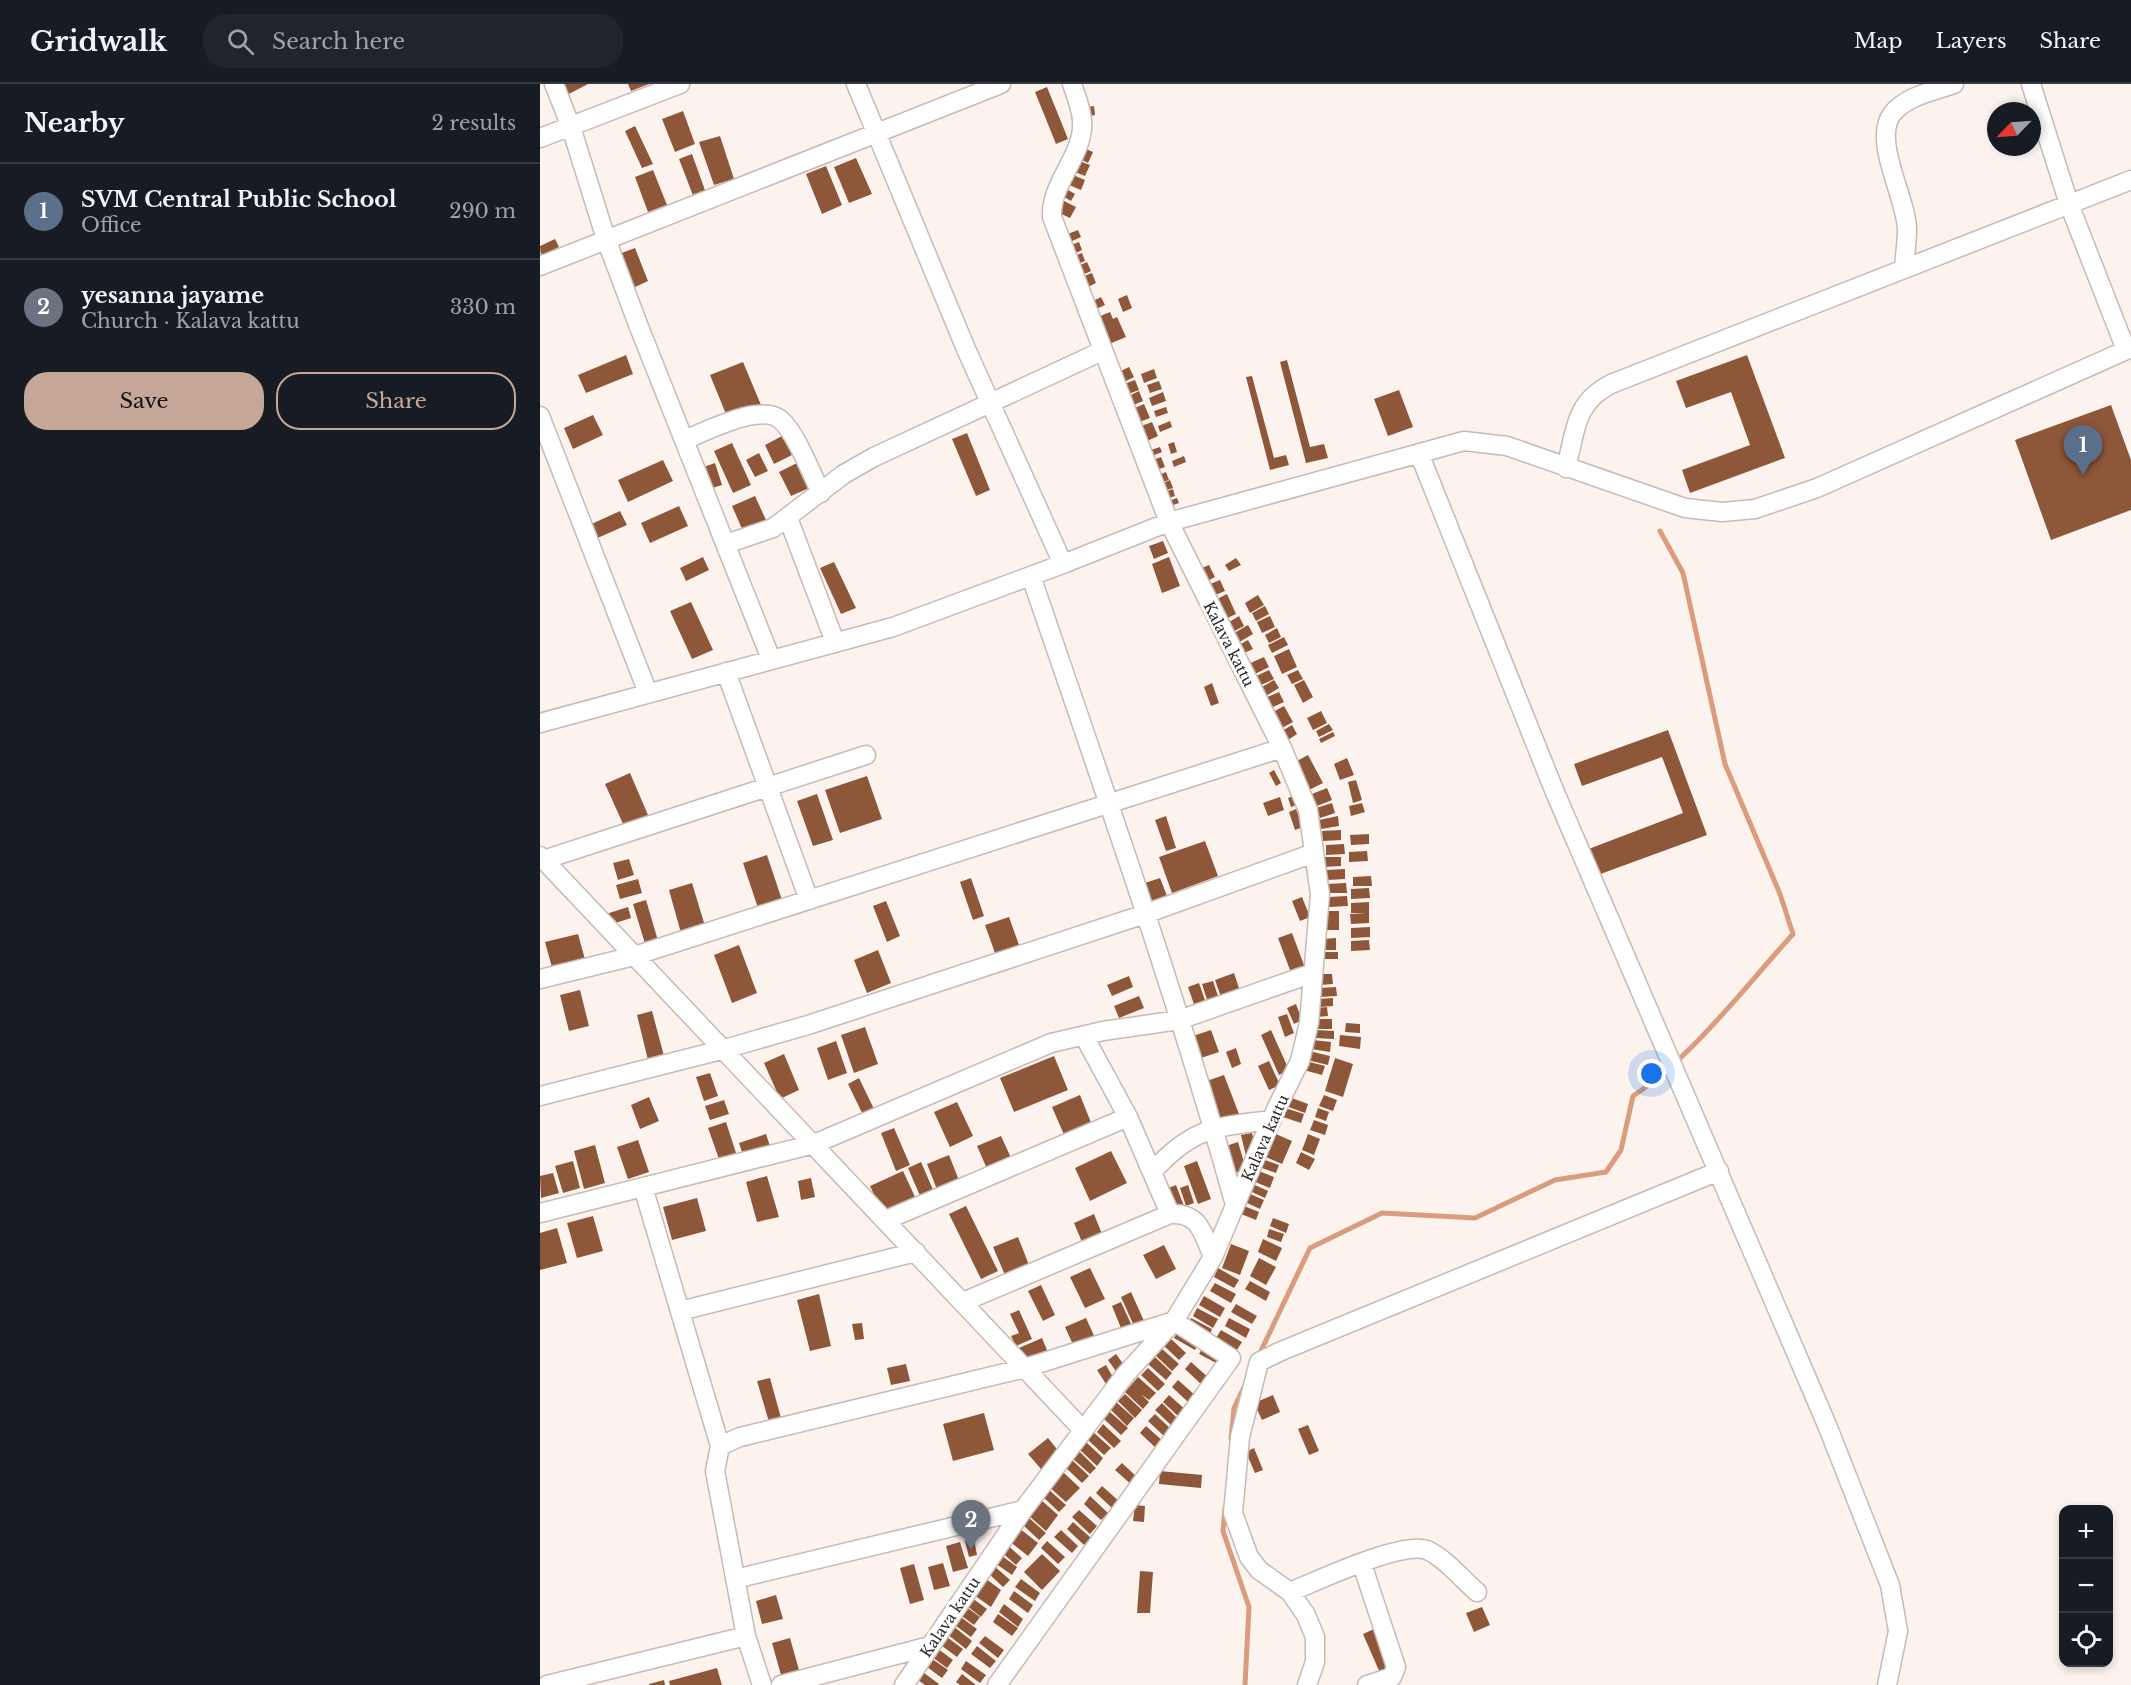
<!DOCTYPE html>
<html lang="en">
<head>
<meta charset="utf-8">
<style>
	:root { --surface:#171b24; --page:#20242c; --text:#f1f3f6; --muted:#9ea1a6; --line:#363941; --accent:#c6a797 }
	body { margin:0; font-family:"Libre Baskerville",serif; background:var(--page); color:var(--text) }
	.controls { position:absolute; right:18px; bottom:18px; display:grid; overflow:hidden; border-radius:12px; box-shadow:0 3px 9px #0003 }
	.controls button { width:54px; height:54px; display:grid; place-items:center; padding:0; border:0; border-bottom:2px solid var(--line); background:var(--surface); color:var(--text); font:30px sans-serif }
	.compass { position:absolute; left:1447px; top:18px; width:54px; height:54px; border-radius:50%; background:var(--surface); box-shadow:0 3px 9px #0003; rotate:245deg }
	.you { position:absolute; left:1112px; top:990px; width:21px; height:21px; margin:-15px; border:4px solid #fff; border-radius:50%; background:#1a73e8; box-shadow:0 0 0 9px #1a73e833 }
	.badge { display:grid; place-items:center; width:39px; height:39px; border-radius:50%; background:var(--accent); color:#fff; font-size:20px; font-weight:700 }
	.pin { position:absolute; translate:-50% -50px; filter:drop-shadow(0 2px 3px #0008) }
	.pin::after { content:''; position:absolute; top:32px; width:21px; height:18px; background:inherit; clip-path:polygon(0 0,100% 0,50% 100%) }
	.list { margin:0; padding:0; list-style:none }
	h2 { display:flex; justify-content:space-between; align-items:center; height:78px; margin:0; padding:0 24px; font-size:26px }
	h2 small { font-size:20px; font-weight:400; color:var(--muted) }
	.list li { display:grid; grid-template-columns:39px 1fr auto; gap:18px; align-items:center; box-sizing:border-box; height:96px; padding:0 24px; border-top:2px solid var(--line) }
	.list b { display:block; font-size:22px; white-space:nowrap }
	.list p { margin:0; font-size:20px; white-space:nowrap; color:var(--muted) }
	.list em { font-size:20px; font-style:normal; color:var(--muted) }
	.actions { display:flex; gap:12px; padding:18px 24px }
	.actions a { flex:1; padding:14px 0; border:2px solid var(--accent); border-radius:24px; text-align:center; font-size:21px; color:var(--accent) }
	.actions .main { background:var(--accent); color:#111 }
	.icon { flex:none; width:33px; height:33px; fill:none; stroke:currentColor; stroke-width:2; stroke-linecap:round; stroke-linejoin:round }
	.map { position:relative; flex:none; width:1591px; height:1601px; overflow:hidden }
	header { display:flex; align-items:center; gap:36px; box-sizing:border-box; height:84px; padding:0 30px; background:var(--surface); border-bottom:2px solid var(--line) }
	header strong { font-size:28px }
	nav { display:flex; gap:33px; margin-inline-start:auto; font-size:21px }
	.search { width:420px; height:54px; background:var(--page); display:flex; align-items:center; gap:15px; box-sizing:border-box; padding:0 21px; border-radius:24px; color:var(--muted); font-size:22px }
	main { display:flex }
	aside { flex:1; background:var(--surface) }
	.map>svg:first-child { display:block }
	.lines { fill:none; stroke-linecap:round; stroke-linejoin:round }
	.stream { stroke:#da9c7c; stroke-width:5 }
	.building { fill:#8f5739 }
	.street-casing { stroke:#c6bab4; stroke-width:21 }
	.street { stroke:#fff; stroke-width:18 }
	.labels { text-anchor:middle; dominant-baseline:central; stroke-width:6; stroke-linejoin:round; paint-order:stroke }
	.street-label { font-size:15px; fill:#2d2826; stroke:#fff }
</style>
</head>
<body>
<header>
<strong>Gridwalk</strong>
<div class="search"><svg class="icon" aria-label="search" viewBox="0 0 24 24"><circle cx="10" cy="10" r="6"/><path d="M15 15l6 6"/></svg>Search here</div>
<nav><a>Map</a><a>Layers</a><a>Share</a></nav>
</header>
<main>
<aside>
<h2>Nearby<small>2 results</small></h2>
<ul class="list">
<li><span class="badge" style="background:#5c6f8a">1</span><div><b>SVM Central Public School</b><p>Office</p></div><em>290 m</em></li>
<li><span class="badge" style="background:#6b7280">2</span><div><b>yesanna jayame</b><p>Church · Kalava kattu</p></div><em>330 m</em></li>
</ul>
<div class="actions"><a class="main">Save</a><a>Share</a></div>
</aside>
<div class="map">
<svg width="1591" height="1601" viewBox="0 0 1591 1601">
	<rect width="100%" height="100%" fill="#fdf3ee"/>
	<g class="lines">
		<path class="stream" d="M719,1271L770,1164L842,1129L935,1134L1015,1096L1066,1088L1081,1066L1093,1012C1154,971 1204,904 1253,850L1240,810L1185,680L1143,489L1120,447
			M691,1355L694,1324L706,1299
			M685,1424L683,1447L709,1523L705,1601"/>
	</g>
	<path class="building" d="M18,0H48L25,12Z
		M88,0H109L91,7Z
		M507,3L528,55L516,60L495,8Z
		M554,22L555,31L543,33L541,24Z
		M143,27L155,60L135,68L122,35Z
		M95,42L113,80L102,84L85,47Z
		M180,52L194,95L174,101L159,58Z
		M539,62L553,68L548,79L534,72Z
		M152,70L166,109L154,114L139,75Z
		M316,74L332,110L309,119L294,83Z
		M534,75L550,81L545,92L530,86Z
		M286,82L302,121L282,130L266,90Z
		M113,86L127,121L108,128L95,93Z
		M526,88L545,96L541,106L522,98Z
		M521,102L535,110L531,117L517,109Z
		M518,114L536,123L530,134L513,126Z
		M538,146L541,153L528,159L525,151Z
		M15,155L19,163L1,172L0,162Z
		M539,158L542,166L529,172L526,163Z
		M95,164L108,197L93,204L79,170Z
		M542,169L545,177L533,182L530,174Z
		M547,178L551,187L540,192L536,183Z
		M552,189L556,199L544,205L539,194Z
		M587,211L592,224L583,228L578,215Z
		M561,213L565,221L554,226L551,218Z
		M570,228L573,235L577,233L586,253L569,260L558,233Z
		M86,271L93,290L46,309L38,291Z
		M1207,271L1245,374L1150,409L1142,386L1210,361L1191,308L1146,324L1136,297Z
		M747,276L770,363L784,360L788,374L766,379L740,278Z
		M203,278L221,321L188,335L170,291Z
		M589,283L594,293L580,300L575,290Z
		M614,285L617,294L604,299L601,290Z
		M712,292L734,374L746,371L749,381L730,386L706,293Z
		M595,296L599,306L583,312L579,302Z
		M619,297L622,305L610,309L607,301Z
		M859,306L873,343L848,352L834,315Z
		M599,307L603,317L589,323L585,314Z
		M623,308L626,317L612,322L609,314Z
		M604,320L610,334L594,340L588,327Z
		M1571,321L1591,376V426L1511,456L1475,356Z
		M626,323L628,329L616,333L614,327Z
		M53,331L63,351L33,365L24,344Z
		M630,337L632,343L620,348L618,342Z
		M612,338L618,352L607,357L601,342Z
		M427,349L450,406L436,412L412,355Z
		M242,352L252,371L234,380L225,361Z
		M634,358L637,368L631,370L628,360Z
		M192,359L211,401L193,409L174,367Z
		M620,363L622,368L610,373L608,367Z
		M219,369L228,387L215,393L206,376Z
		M644,372L646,378L634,383L632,377Z
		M621,373L625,383L611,388L607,378Z
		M123,376L133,397L88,418L78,396Z
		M175,379L182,401L166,406L158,385Z
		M257,379L269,404L251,412L239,388Z
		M626,388L629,396L617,400L614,393Z
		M630,396L633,404L621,408L619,401Z
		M633,405L635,412L623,416L620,410Z
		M215,412L226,436L203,447L192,422Z
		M637,414L639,419L625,424L623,419Z
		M139,422L148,442L110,459L101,439Z
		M80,427L87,441L53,456L47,442Z
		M623,457L628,469L614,475L609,462Z
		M163,473L169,486L146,497L140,484Z
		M629,473L640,502L622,509L612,480Z
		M696,474L701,481L689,487L685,481Z
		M294,478L316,524L301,530L280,484Z
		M669,481L675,493L662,500L655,487Z
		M680,496L685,507L668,514L663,503Z
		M687,510L696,530L681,537L671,518Z
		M718,511L724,521L710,529L705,519Z
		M151,518L173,566L152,575L130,527Z
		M725,522L729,530L716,537L712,529Z
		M699,532L704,542L689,550L684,541Z
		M730,532L735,543L722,549L717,538Z
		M708,541L713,550L696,560L691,551Z
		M737,544L741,553L729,559L725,551Z
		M744,553L748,561L732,569L728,561Z
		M708,556L713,565L702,570L697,562Z
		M749,565L757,583L742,590L734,572Z
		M724,573L729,583L711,592L706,581Z
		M729,586L734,595L719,602L714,593Z
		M758,586L763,595L752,600L747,591Z
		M734,596L739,604L724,613L720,604Z
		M764,596L773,613L763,619L754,601Z
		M672,599L679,619L671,622L664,603Z
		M739,608L744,618L728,625L723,615Z
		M744,622L753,638L740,645L731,629Z
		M781,627L787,639L773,646L767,634Z
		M789,640L793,646L779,653L776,647Z
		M752,641L757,650L748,656L742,647Z
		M1128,646L1167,751L1055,792L1046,766L1143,729L1122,673L1042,702L1034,680Z
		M793,648L795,652L781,659L779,655Z
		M768,671L783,699L769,706L755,678Z
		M807,674L814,691L800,696L794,680Z
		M734,686L741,699L736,702L729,689Z
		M90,689L108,731L84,742L65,700Z
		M327,692L342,735L300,749L285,706Z
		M816,696L822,716L813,719L808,698Z
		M787,704L792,716L777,722L772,710Z
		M277,710L293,756L273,762L257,717Z
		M756,711L759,720L751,723L748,714Z
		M740,713L744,726L728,732L723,719Z
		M792,719L795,729L780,734L776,724Z
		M822,719L825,728L811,732L809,722Z
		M756,725L763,743L755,746L749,728Z
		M626,732L636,764L626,767L615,736Z
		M798,732L799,742L781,745L779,736Z
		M801,746V756L783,757L782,747Z
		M829,750V760L811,761L810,751Z
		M665,757L678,792L632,809L619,773Z
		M804,760L805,770L786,771V761Z
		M827,767L828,777L809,778V768Z
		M227,771L243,819L219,827L203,779Z
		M782,773H801V782L783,783Z
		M89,775L94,791L78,796L73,779Z
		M805,785V795L787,796L786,786Z
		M831,792L832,802H813V793Z
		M431,794L444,832L433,836L420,798Z
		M620,794L627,812L605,819L599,801Z
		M98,795L102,809L80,815L76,801Z
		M152,799L165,842L141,849L129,806Z
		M806,799L807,809H788L787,800Z
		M829,804L830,814L811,815V805Z
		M807,812L808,822L789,823V813Z
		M762,813L770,833L760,837L752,817Z
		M106,816L119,860L106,863L93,820Z
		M346,817L360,852L347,858L333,822Z
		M829,818V839L811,840L810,830L827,829H811V819Z
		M88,823L91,834L69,841L66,830Z
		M787,827H799V846H787Z
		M469,833L479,861L455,869L445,841Z
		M830,843V853L811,854V844Z
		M752,849L767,889L753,894L738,854Z
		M38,850L46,879L13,887L5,858Z
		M796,854V866H783V855Z
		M829,856L830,866L811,867V857Z
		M199,861L217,909L192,919L174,871Z
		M338,866L351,899L327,909L314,876Z
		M783,868H798V875H783Z
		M694,889L701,910L682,916L675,896Z
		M780,890H792L793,900L780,901Z
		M589,892L593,903L572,912L567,901Z
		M673,897L680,918L669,922L662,900Z
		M659,899L668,925L657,929L648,903Z
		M796,903L797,912L780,913V904Z
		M40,906L49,942L29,947L20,911Z
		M599,912L604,924L579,934L574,922Z
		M793,914V922L779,923L778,915Z
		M756,920L762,936L754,940L747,924Z
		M787,923L788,932L777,933L776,924Z
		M112,927L124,972L108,976L97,931Z
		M747,930L754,949L745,953L738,933Z
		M776,935H792V945H776Z
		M806,939L820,940V949L805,948Z
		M325,943L338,980L314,989L301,951Z
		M671,946L679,968L655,976L647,954Z
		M731,946L749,986L739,991L721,951Z
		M775,946L794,947V955L775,954Z
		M800,951L821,953L820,965L799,962Z
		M773,956L791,958L790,968L771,965Z
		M296,957L307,989L288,996L277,964Z
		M696,964L701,980L692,984L686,968Z
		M769,967L790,972L788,981L767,976Z
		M244,970L259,1006L240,1015L224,979Z
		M514,972L528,1006L474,1028L460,994Z
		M795,974L813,980L803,1013L785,1007Z
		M729,977L740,1001L729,1006L718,982Z
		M766,977L785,982L782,991L764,986Z
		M170,989L178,1012L164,1017L156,993Z
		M684,991L699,1030L677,1039L661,999Z
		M319,994L334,1025L323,1031L308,1000Z
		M540,1011L552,1041L525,1053L512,1023Z
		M784,1011L797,1016L793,1027L779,1022Z
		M109,1013L119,1037L100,1045L91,1021Z
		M749,1013L768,1020L765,1029L746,1022Z
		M184,1016L189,1030L170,1036L165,1022Z
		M417,1018L433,1052L410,1063L394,1028Z
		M745,1024L764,1030L761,1039L743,1033Z
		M778,1024L789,1028L786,1037L775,1033Z
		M774,1036L788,1041L785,1051L770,1046Z
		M186,1038L196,1069L179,1075L168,1044Z
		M354,1044L370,1081L356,1087L341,1049Z
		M712,1049L717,1069L706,1072L701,1051Z
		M226,1050L230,1062L203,1071L199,1059Z
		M736,1050L752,1057L742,1080L726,1073Z
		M768,1050L780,1055L774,1071L762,1066Z
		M461,1052L472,1076L448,1087L437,1062Z
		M98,1056L109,1088L88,1095L77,1063Z
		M698,1058L706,1085L691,1090L683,1063Z
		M55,1061L65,1099L44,1105L34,1067Z
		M571,1067L587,1099L550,1117L535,1084Z
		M761,1068L775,1075L769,1086L756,1079Z
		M409,1071L420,1099L398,1108L387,1080Z
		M722,1075L739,1081L736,1089L719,1083Z
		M33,1077L40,1104L23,1109L15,1082Z
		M657,1077L671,1115L658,1120L644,1082Z
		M381,1078L394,1108L381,1114L368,1084Z
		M363,1087L376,1115L343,1130L330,1102Z
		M719,1087L734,1093L730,1104L715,1098Z
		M13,1089L19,1109L1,1114L0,1092Z
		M227,1092L239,1133L217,1138L206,1098Z
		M271,1094L275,1113L261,1116L258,1097Z
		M636,1101L644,1122L635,1126L626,1105Z
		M648,1101L654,1119L646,1122L640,1104Z
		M715,1101L728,1107L725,1114L712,1108Z
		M710,1110L724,1116L720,1125L707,1119Z
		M157,1114L166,1147L132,1156L123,1123Z
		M426,1122L458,1187L441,1195L409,1130Z
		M704,1122L719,1128L716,1136L701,1130Z
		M554,1130L562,1150L542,1158L534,1139Z
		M53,1132L63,1167L37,1174L27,1139Z
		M733,1134L749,1140L746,1149L730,1142Z
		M17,1144L27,1179L0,1186V1149Z
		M729,1145L744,1150L741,1158L727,1153Z
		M478,1153L489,1181L465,1191L453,1163Z
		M723,1155L742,1164L736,1177L718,1168Z
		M691,1160L709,1167L700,1191L682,1184Z
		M624,1161L636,1185L616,1195L603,1171Z
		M719,1174L736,1183L726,1201L710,1192Z
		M550,1184L565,1215L545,1224L530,1193Z
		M678,1184L699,1196L694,1204L674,1193Z
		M710,1197L730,1208L726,1217L705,1205Z
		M675,1199L696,1210L691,1219L670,1207Z
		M501,1201L515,1231L503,1237L488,1207Z
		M591,1208L604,1237L594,1242L581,1213Z
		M279,1210L291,1262L270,1267L257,1216Z
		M664,1212L685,1224L680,1233L659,1221Z
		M581,1218L591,1240L581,1244L572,1222Z
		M696,1220L717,1232L712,1240L691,1228Z
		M657,1224L678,1235L673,1244L653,1232Z
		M479,1226L492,1255L476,1262L471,1252L479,1249L470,1230Z
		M546,1234L556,1256L535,1265L525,1243Z
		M651,1234L672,1245L668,1254L647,1242Z
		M689,1234L710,1245L706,1254L685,1242Z
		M322,1239L324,1255L315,1256L312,1240Z
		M639,1246L660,1257L655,1266L634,1254Z
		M681,1246L702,1258L697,1266L676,1254Z
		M629,1253L646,1269L639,1276L622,1260Z
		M502,1254L509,1271L487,1280L479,1264Z
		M664,1261L684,1273L680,1281L659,1270Z
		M621,1264L639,1280L632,1287L615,1271Z
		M576,1270L586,1284L578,1290L568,1276Z
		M615,1273L632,1289L626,1296L608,1280Z
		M651,1278L669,1294L662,1301L645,1285Z
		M366,1280L370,1297L351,1301L347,1284Z
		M566,1281L574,1295L566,1300L557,1286Z
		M608,1284L625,1300L618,1307L601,1291Z
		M598,1293L616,1309L609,1316L601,1310L609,1318L603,1325L585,1308Z
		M230,1294L241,1334L229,1338L217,1297Z
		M638,1296L656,1312L649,1319L632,1303Z
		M585,1310L602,1326L595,1334L578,1317Z
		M629,1311L647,1327L640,1334L623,1318Z
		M733,1311L740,1328L722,1336L714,1319Z
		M576,1318L594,1334L587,1342L570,1325Z
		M622,1319L639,1336L633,1343L615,1326Z
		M570,1328L588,1344L581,1351L564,1335Z
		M444,1329L454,1366L413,1377L403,1340Z
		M615,1330L632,1346L625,1353L608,1337Z
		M563,1340L581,1357L574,1364L557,1348Z
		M768,1341L779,1367L769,1371L758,1345Z
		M606,1342L624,1358L617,1365L600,1349Z
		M553,1348L571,1364L564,1371L547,1355Z
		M508,1354L520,1369L501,1385L488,1370Z
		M546,1358L563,1374L557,1382L539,1365Z
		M714,1364L723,1386L715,1389L706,1368Z
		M539,1367L556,1384L550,1390L532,1374Z
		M531,1375L549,1392L542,1399L524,1382Z
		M582,1379L599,1395L593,1402L575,1386Z
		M620,1387L662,1391L661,1404L619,1400Z
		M523,1388L540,1404L526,1418L508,1402Z
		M562,1402L580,1418L573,1425L556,1409Z
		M508,1405L526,1421L519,1428L502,1412Z
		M550,1412L568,1429L561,1436L544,1420Z
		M500,1415L518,1431L506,1447L488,1431Z
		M595,1421L605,1422L604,1438L593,1437Z
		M539,1426L557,1442L550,1450L532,1433Z
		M488,1433L506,1449L499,1456L482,1440Z
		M533,1438L551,1454L544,1461L527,1445Z
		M479,1444L498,1459L488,1472L469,1457Z
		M521,1446L538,1462L532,1469L514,1453Z
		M434,1456L437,1471L429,1473L425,1457Z
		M507,1457L525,1473L518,1480L501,1464Z
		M420,1458L428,1484L413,1488L406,1462Z
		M464,1458L482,1474L476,1481L458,1465Z
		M458,1469L477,1483L472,1491L452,1477Z
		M502,1470L520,1487L502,1506L484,1488Z
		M403,1479L410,1502L394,1506L388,1483Z
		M374,1480L384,1516L370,1520L360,1484Z
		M452,1480L470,1496L463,1503L446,1487Z
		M600,1487L613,1488L610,1529H597Z
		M442,1492L461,1506L451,1523L431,1509Z
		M481,1495L500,1509L495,1517L475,1503Z
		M474,1507L493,1521L488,1529L469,1515Z
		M236,1511L243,1535L222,1540L216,1517Z
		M428,1511L447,1525L441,1533L422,1518Z
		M421,1519L440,1533L434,1541L415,1527Z
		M464,1520L483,1535L478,1543L459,1528Z
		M942,1523L950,1541L934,1548L926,1529Z
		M458,1530L478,1544L472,1552L453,1538Z
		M418,1531L437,1545L431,1553L412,1539Z
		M413,1542L432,1557L426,1565L407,1550Z
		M834,1545L850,1585L840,1589L823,1550Z
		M404,1551L423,1565L417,1573L398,1559Z
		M445,1552L464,1566L458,1574L439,1559Z
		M250,1554L259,1586L241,1591L232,1559Z
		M394,1562L413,1576L407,1584L388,1570Z
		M437,1562L456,1577L450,1584L431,1570Z
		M388,1572L408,1586L402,1594L383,1580Z
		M426,1577L446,1591L440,1599L421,1585Z
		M177,1584L182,1601H130L129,1597Z
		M380,1586L399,1600L398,1601H385L374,1593Z
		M422,1590L436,1601H420L416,1598Z
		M124,1596L125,1601H109V1600Z"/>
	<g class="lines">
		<defs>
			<path id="street" d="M14,0L31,43L66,155L99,243L231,575
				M316,0L426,265L523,480
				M1491,0L1529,120L1586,266
				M0,54L140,0
				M0,182L461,0
				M1364,183C1365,171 1367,158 1367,146C1367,115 1332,57 1352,30C1366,12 1394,7 1414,0
				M0,332L108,609
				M144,356C165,348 221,318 241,336C257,351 271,389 281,409
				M879,369L1014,706L1287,1341L1350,1501L1358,1547L1347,1601
				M1026,384C1036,346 1034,319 1071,300L1591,96
				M248,434L295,558
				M186,460L233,444L304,390L334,373L562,267
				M491,492C562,700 636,909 695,1121
				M186,588L269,816
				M0,639L353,543L523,480L629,438L924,357L967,362L1145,424L1182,428L1215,425L1277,404L1591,264
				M0,772L543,1346
				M3,776L326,671
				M0,895L94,872L742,664
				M544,952L588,1033L630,1130
				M0,1012L181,966L268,941L605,830L774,769
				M612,1088C653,1043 675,1043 732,1036
				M103,1103L180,1362
				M0,1129L274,1060L511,959L563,947L639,936L773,889
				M346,1136L588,1033
				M423,1218L630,1130C660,1128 663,1150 673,1173
				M140,1227L376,1168
				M822,1480L856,1583L852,1593L827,1601
				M195,1495L483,1426
				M750,1508C777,1497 861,1457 887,1466C905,1474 922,1495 937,1508
				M7,1601L206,1552
				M222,1601L206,1552L175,1387L180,1362L200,1353L485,1284L634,1237L691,1274L457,1601
				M241,1601L390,1562
				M364,1601L483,1426L585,1291L634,1237L673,1173L737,1023L760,977L769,939L780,810L768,726L742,664L629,438L512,133C510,98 545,71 542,36C541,24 536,11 532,0
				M767,1601L775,1578V1553L766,1531L750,1508L719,1486L709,1473L693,1429L700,1353L719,1278L739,1268L1179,1087"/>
		</defs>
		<use href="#street" class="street-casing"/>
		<use href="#street" class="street"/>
	</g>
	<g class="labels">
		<g class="street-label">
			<text transform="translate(689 560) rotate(63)">Kalava kattu</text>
			<text transform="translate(725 1054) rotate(-66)">Kalava kattu</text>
			<text transform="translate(410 1533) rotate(-56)">Kalava kattu</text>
		</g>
	</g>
</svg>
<div class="controls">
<button>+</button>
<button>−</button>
<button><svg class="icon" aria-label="locate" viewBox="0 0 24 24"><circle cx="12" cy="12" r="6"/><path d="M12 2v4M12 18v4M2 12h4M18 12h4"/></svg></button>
</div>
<svg class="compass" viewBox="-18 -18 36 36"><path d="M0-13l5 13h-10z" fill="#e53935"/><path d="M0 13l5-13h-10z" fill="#9ea1a6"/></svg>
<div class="you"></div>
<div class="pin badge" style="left:1543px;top:391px;background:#5c6f8a">1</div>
<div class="pin badge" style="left:431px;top:1466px;background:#6b7280">2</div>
</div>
</main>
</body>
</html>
